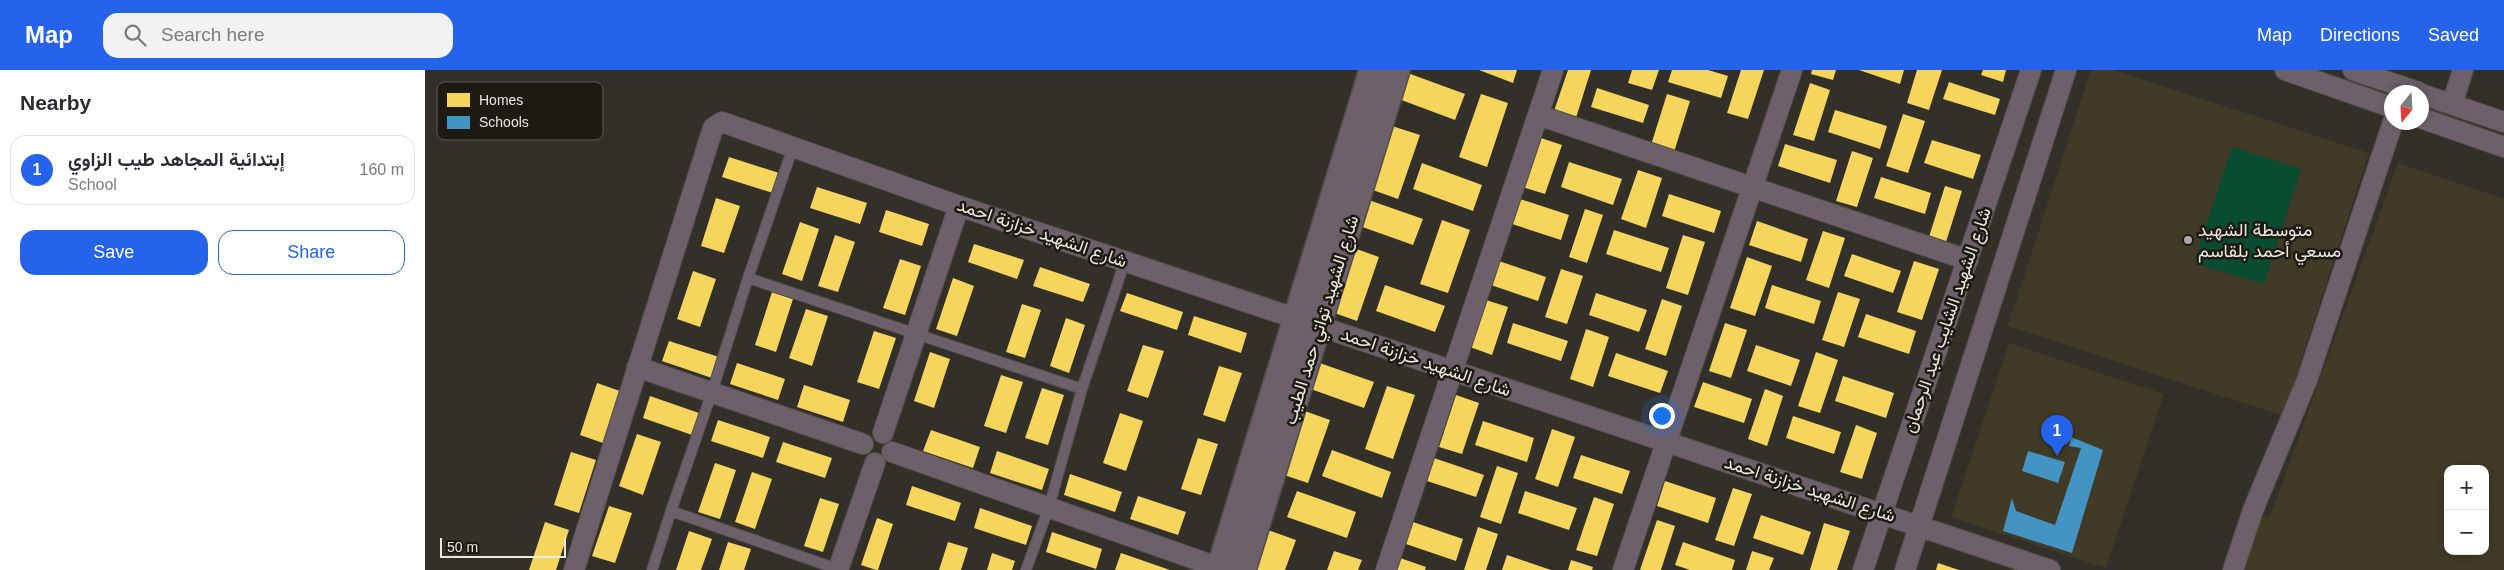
<!DOCTYPE html>
<html lang="en">
<head>
<meta charset="utf-8">
<style>
	:root { --surface:#fff; --page:#f2f2f3; --text:#2b2b33; --muted:#7c7c81; --line:#e1e1e2; --accent:#2563eb }
	body { margin:0; font-family:Helvetica,Vazirmatn,sans-serif; background:var(--page); color:var(--text) }
	.controls { position:absolute; right:15px; bottom:15px; display:grid; overflow:hidden; border-radius:10px; box-shadow:0 2px 8px #0003 }
	.controls button { width:45px; height:45px; display:grid; place-items:center; padding:0; border:0; border-bottom:1px solid var(--line); background:var(--surface); color:var(--text); font:25px sans-serif }
	.compass { position:absolute; left:1959px; top:15px; width:45px; height:45px; border-radius:50%; background:var(--surface); box-shadow:0 2px 8px #0003; rotate:198deg }
	.scale { position:absolute; left:15px; bottom:12px; width:126px; box-sizing:border-box; padding-left:5px; border:2px solid #ebe8de; border-top:0; font-size:14px; line-height:18px; white-space:nowrap; color:#ebe8de; -webkit-text-stroke:4px #1d1a14; paint-order:stroke }
	.you { position:absolute; left:1236px; top:345px; width:18px; height:18px; margin:-12px; border:4px solid #fff; border-radius:50%; background:#1a73e8; box-shadow:0 0 0 8px #1a73e833 }
	.badge { display:grid; place-items:center; width:32px; height:32px; border-radius:50%; background:var(--accent); color:#fff; font-size:16px; font-weight:700 }
	.pin { position:absolute; translate:-50% -41px; filter:drop-shadow(0 1px 2px #0008) }
	.pin::after { content:''; position:absolute; top:26px; width:18px; height:15px; background:inherit; clip-path:polygon(0 0,100% 0,50% 100%) }
	.list { margin:0; padding:0; list-style:none }
	h2 { display:flex; justify-content:space-between; align-items:center; height:65px; margin:0; padding:0 20px; font-size:21px }
	h2 small { font-size:16px; font-weight:400; color:var(--muted) }
	.list li { display:grid; grid-template-columns:32px 1fr auto; gap:15px; align-items:center; box-sizing:border-box; height:70px; margin:0 10px 10px; padding:0 10px; border:1px solid var(--line); border-radius:15px }
	.list b { display:block; font-size:19px; white-space:nowrap }
	.list p { margin:0; font-size:16px; white-space:nowrap; color:var(--muted) }
	.list em { font-size:16px; font-style:normal; color:var(--muted) }
	.actions { display:flex; gap:10px; padding:15px 20px }
	.actions a { flex:1; padding:11px 0; border:1px solid var(--accent); border-radius:15px; text-align:center; font-size:18px; color:var(--accent) }
	.actions .main { background:var(--accent); color:#fff }
	.icon { flex:none; width:28px; height:28px; fill:none; stroke:currentColor; stroke-width:2; stroke-linecap:round; stroke-linejoin:round }
	.map { position:relative; flex:none; width:2079px; height:500px; overflow:hidden }
	header { display:flex; align-items:center; gap:30px; box-sizing:border-box; height:70px; padding:0 25px; background:var(--accent); color:#fff }
	header strong { font-size:24px }
	nav { display:flex; gap:28px; margin-inline-start:auto; font-size:18px }
	.search { width:350px; height:45px; background:var(--page); display:flex; align-items:center; gap:12px; box-sizing:border-box; padding:0 18px; border-radius:15px; color:var(--muted); font-size:19px }
	main { display:flex }
	aside { flex:1; background:var(--surface) }
	.map>svg:first-child { display:block }
	.built { fill:#413a26; fill-rule:evenodd }
	.green { fill:#084d31 }
	.homes { fill:#f6d55c }
	.schools { fill:#4393c3 }
	.lines { fill:none; stroke-linecap:round; stroke-linejoin:round }
	.service-casing { stroke:#504d47; stroke-width:12 }
	.minor-casing { stroke:#504d47; stroke-width:22 }
	.tertiary-casing { stroke:#504d47; stroke-width:28 }
	.service { stroke:#6d606a; stroke-width:10 }
	.minor { stroke:#6d606a; stroke-width:20 }
	.tertiary { stroke:#6d606a; stroke-width:25 }
	.poi-dot { fill:#aba89f; stroke:#1d1a14; stroke-width:2 }
	.labels { text-anchor:middle; dominant-baseline:central; stroke-width:5; stroke-linejoin:round; paint-order:stroke }
	.poi-label { font-size:18px; fill:#ebe8de; stroke:#1d1a14; text-anchor:start }
	.street-label { font-size:18px; fill:#ebe8de; stroke:#1d1a14 }
	.key { fill:#1d1a14; stroke:#5b5851; stroke-width:1 }
	.key-label { font-size:14px; fill:#ebe8de }
</style>
</head>
<body>
<header>
<strong>Map</strong>
<div class="search"><svg class="icon" aria-label="search" viewBox="0 0 24 24"><circle cx="10" cy="10" r="6"/><path d="M15 15l6 6"/></svg>Search here</div>
<nav><a>Map</a><a>Directions</a><a>Saved</a></nav>
</header>
<main>
<aside>
<h2>Nearby<small></small></h2>
<ul class="list">
<li><span class="badge">1</span><div><b>إبتدائية المجاهد طيب الزاوي</b><p>School</p></div><em>160 m</em></li>
</ul>
<div class="actions"><a class="main">Save</a><a>Share</a></div>
</aside>
<div class="map">
<svg width="2079" height="500" viewBox="0 0 2079 500">
	<rect width="100%" height="100%" fill="#333029"/>
	<path class="built" d="M1666,0H1689L1944,83L1858,346L1583,256Z
		M1973,93L2079,129V500H1816L1832,447H1845ZM2023,399H2060V481H2023Z
		M1584,273L1739,324L1681,498L1526,447Z"/>
	<path class="green" d="M1807,77L1876,99L1839,214L1769,193Z"/>
	<path class="homes" d="M1054,0H1092L1088,13Z
		M1143,0H1166L1150,51L1128,44Z
		M1207,0H1234L1227,20L1203,13Z
		M1247,0H1283L1303,6L1296,28L1243,12Z
		M1316,0H1339L1323,49L1302,43Z
		M1387,0H1411L1408,10L1386,4Z
		M1434,0H1479L1475,14Z
		M1492,0H1517L1504,40L1482,33Z
		M1558,0H1581L1578,12L1556,5Z
		M980,2L1040,24L1030,50L971,28Z
		M1524,12L1575,29L1570,45L1518,29Z
		M1385,13L1405,20L1389,71L1368,65Z
		M1172,18L1224,35L1218,53L1166,37Z
		M1056,24L1083,33L1062,97L1034,87Z
		M1242,24L1265,31L1249,82L1226,75Z
		M1410,40L1462,56L1455,79L1403,62Z
		M1478,44L1500,51L1483,103L1461,96Z
		M967,56L995,65L973,129L945,119Z
		M1113,67L1137,75L1120,124L1097,117Z
		M1507,70L1556,85L1548,109L1499,93Z
		M1360,74L1412,90L1405,113L1353,96Z
		M1427,81L1448,88L1432,137L1411,131Z
		M304,87L354,103L348,123L297,107Z
		M1144,92L1197,109L1188,135L1136,117Z
		M997,93L1057,115L1048,141L988,119Z
		M1213,100L1237,108L1221,158L1196,149Z
		M1456,107L1506,123L1500,144L1449,128Z
		M1520,116L1537,121L1521,172L1504,167Z
		M392,117L442,133L435,154L385,138Z
		M1244,124L1296,141L1289,163L1237,146Z
		M291,128L315,136L299,183L276,176Z
		M938,128L998,149L988,175L929,154Z
		M1092,128L1144,145L1136,170L1084,153Z
		M1160,139L1178,145L1162,193L1144,187Z
		M461,140L504,154L497,176L454,162Z
		M1017,150L1045,160L1023,223L995,214Z
		M1332,151L1383,169L1376,192L1324,175Z
		M375,152L394,159L377,211L357,204Z
		M1189,160L1244,178L1236,202L1181,184Z
		M1398,161L1420,168L1404,218L1381,210Z
		M410,165L430,172L413,222L393,216Z
		M1258,165L1280,172L1263,225L1241,218Z
		M549,174L599,190L592,209L543,192Z
		M926,177L954,187L932,251L904,241Z
		M1427,184L1476,201L1468,223L1419,206Z
		M1322,187L1347,196L1330,246L1305,238Z
		M475,189L496,196L480,245L458,238Z
		M1071,190L1121,207L1113,231L1063,214Z
		M1489,191L1514,199L1497,250L1472,242Z
		M615,197L665,214L658,232L608,216Z
		M1136,199L1158,206L1142,254L1120,247Z
		M268,201L291,209L275,257L252,249Z
		M528,208L549,216L532,266L511,259Z
		M960,215L1020,236L1010,262L951,241Z
		M1347,215L1396,231L1389,254L1340,238Z
		M347,222L368,229L351,282L330,275Z
		M1413,222L1435,229L1419,277L1397,270Z
		M702,223L758,242L752,260L695,241Z
		M1171,223L1222,240L1214,262L1164,245Z
		M1237,229L1257,236L1241,286L1220,279Z
		M1061,230L1083,237L1067,285L1045,277Z
		M597,234L616,240L600,288L581,282Z
		M381,239L403,246L387,296L364,288Z
		M1441,244L1491,261L1484,284L1433,267Z
		M769,246L822,263L816,283L763,265Z
		M641,248L660,255L644,303L625,296Z
		M1088,253L1143,271L1136,291L1082,273Z
		M1300,253L1322,260L1306,308L1284,301Z
		M1161,259L1184,267L1168,317L1145,309Z
		M449,261L471,268L454,319L432,312Z
		M244,271L294,287L287,308L237,291Z
		M718,275L739,281L723,328L702,321Z
		M1331,275L1375,290L1366,316L1322,301Z
		M505,282L525,289L509,338L489,331Z
		M1391,282L1413,290L1395,343L1373,336Z
		M1191,283L1243,301L1235,323L1183,306Z
		M889,291L949,312L939,338L880,317Z
		M312,293L360,309L353,330L305,314Z
		M794,296L817,303L800,352L778,345Z
		M576,305L598,312L581,363L559,356Z
		M1418,306L1469,323L1461,348L1410,331Z
		M1278,312L1327,329L1319,353L1269,337Z
		M172,313L195,321L178,373L155,365Z
		M379,315L425,330L418,352L372,337Z
		M962,316L990,325L968,389L940,379Z
		M617,318L639,325L623,375L600,368Z
		M1340,319L1358,326L1342,376L1323,369Z
		M1031,325L1054,333L1037,384L1014,377Z
		M225,326L274,343L267,365L218,348Z
		M877,340L905,350L883,413L856,404Z
		M695,343L718,351L701,401L678,393Z
		M1368,346L1416,362L1409,384L1361,368Z
		M293,350L345,367L338,388L286,371Z
		M1058,351L1109,368L1102,392L1050,375Z
		M1431,355L1452,363L1437,409L1415,402Z
		M1127,359L1150,367L1133,417L1110,409Z
		M506,360L555,377L548,398L498,381Z
		M212,364L236,372L218,425L194,416Z
		M773,368L793,374L776,425L756,419Z
		M358,372L407,388L400,408L351,392Z
		M907,380L966,402L957,428L897,406Z
		M572,381L624,399L617,420L565,403Z
		M146,382L171,390L154,443L129,435Z
		M1156,385L1205,401L1197,424L1148,408Z
		M1009,388L1059,405L1051,427L1002,411Z
		M290,393L311,400L295,449L273,442Z
		M1072,396L1093,403L1076,454L1055,447Z
		M327,402L347,409L330,459L310,452Z
		M645,404L697,422L690,442L639,425Z
		M1240,411L1291,428L1283,453L1232,436Z
		M487,416L536,433L530,451L481,435Z
		M1308,418L1327,424L1309,476L1290,470Z
		M872,421L931,442L922,468L862,447Z
		M1100,421L1152,438L1144,460L1093,443Z
		M713,426L761,442L753,465L705,449Z
		M1169,427L1189,434L1172,486L1151,480Z
		M395,428L414,434L398,482L379,476Z
		M184,436L207,443L190,493L167,486Z
		M555,438L607,456L601,475L549,458Z
		M1336,445L1386,462L1378,485L1328,468Z
		M452,448L468,454L453,500H451L436,495Z
		M1232,450L1250,456L1236,500H1215Z
		M120,452L144,460L131,500H104Z
		M988,452L1038,469L1031,491L981,474Z
		M1399,453L1425,461L1412,500H1385Z
		M1053,457L1073,464L1061,500H1039Z
		M843,460L871,470L860,500H829Z
		M264,461L287,469L276,500H251Z
		M627,462L677,479L671,499L621,482Z
		M303,472L326,479L319,500H294Z
		M523,472L543,478L536,500H514Z
		M1258,472L1310,490L1307,500H1265L1250,495Z
		M909,481L937,490L933,500H902Z
		M1327,481L1349,488L1344,500H1321Z
		M567,483L590,491L587,500H562Z
		M696,483L745,500H690Z
		M1082,485L1126,500H1077Z
		M975,488L1001,497L1000,500H971Z
		M1146,490L1168,497L1167,500H1143Z
		M1513,493L1534,500H1511Z"/>
	<path class="schools" d="M1646,367L1678,380L1647,483L1578,461L1587,428L1591,441L1630,455L1656,378L1644,376Z
		M1603,381L1640,392L1633,413L1597,401Z"/>
	<g class="lines">
		<defs>
			<path id="service" d="M368,77L323,208L657,319L700,191
				M323,208L287,322L246,441L415,500
				M227,500L246,441
				M601,500L624,437L657,319"/>
			<path id="minor" d="M1860,0L1966,37
				M1928,0L1993,22
				M1996,24L2079,52
				M2027,34L2038,0
				M1113,45L1543,190
				M1996,48L2079,77
				M212,297L438,374
				M458,363L534,136
				M467,382L795,498
				M149,500L288,58L297,52L534,136L1625,500
				M413,500L450,393
				M961,500L1128,0
				M1198,500L1367,0
				M1438,500L1606,0
				M1480,500L1641,0
				M1808,500L1828,440L1882,310L1968,52"/>
			<path id="tertiary" d="M794,500L947,0
				M818,500L972,0"/>
		</defs>
		<use href="#service" class="service-casing"/>
		<use href="#minor" class="minor-casing"/>
		<use href="#tertiary" class="tertiary-casing"/>
		<use href="#service" class="service"/>
		<use href="#minor" class="minor"/>
		<use href="#tertiary" class="tertiary"/>
	</g>
	<circle class="poi-dot" cx="1763" cy="170" r="5"/>
	<g class="labels">
		<g class="poi-label">
			<text x="1773" y="160">متوسطة الشهيد<tspan x="1773" dy="21">مسعي أحمد بلقاسم</tspan></text>
		</g>
		<g class="street-label">
			<text transform="translate(617 163) rotate(19)">شارع الشهيد خزازنة احمد</text>
			<text transform="translate(896 250) rotate(-73)">شارع الشهيد تواتي حمد الطيب</text>
			<text transform="translate(1522 250) rotate(-71)">شارع الشهيد الشايب عبد الرحمان</text>
			<text transform="translate(1001 292) rotate(19)">شارع الشهيد خزازنة احمد</text>
			<text transform="translate(1385 419) rotate(18)">شارع الشهيد خزازنة احمد</text>
		</g>
	</g>
	<rect x="12" y="12" width="166" height="58" rx="8" class="key"/>
	<rect x="22" y="23" width="23" height="14" fill="#f6d55c"/>
	<rect x="22" y="46" width="23" height="13" fill="#4393c3"/>
	<g class="key-label">
		<text x="54" y="35">Homes</text>
		<text x="54" y="57">Schools</text>
	</g>
</svg>
<div class="controls">
<button>+</button>
<button>−</button>
</div>
<svg class="compass" viewBox="-18 -18 36 36"><path d="M0-13l5 13h-10z" fill="#e53935"/><path d="M0 13l5-13h-10z" fill="#7c7c81"/></svg>
<div class="scale">50 m</div>
<div class="you"></div>
<div class="pin badge" style="left:1632px;top:386px">1</div>
</div>
</main>
</body>
</html>
